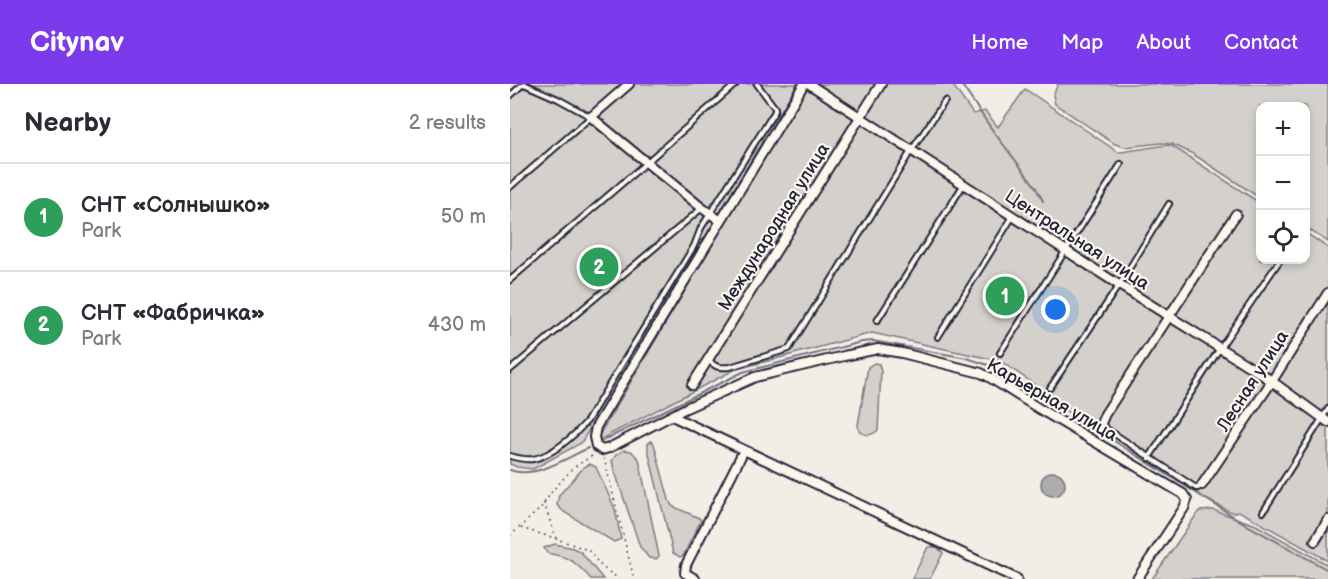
<!DOCTYPE html>
<html lang="en">
<head>
<meta charset="utf-8">
<style>
	:root { --surface:#fff; --page:#f2f2f3; --text:#2b2b33; --muted:#7c7c81; --line:#e1e1e2; --accent:#7c3aed }
	body { margin:0; font-family:"Balsamiq Sans",sans-serif; background:var(--page); color:var(--text) }
	.controls { position:absolute; right:18px; top:18px; display:grid; overflow:hidden; border-radius:12px; box-shadow:0 3px 9px #0003 }
	.controls button { width:54px; height:54px; display:grid; place-items:center; padding:0; border:0; border-bottom:2px solid var(--line); background:var(--surface); color:var(--text); font:30px sans-serif }
	.you { position:absolute; left:546px; top:226px; width:21px; height:21px; margin:-15px; border:4px solid #fff; border-radius:50%; background:#1a73e8; box-shadow:0 0 0 9px #1a73e833 }
	.badge { display:grid; place-items:center; width:39px; height:39px; border-radius:50%; background:var(--accent); color:#fff; font-size:20px; font-weight:700 }
	.pin { position:absolute; translate:-50% -50%; border:3px solid #fff; box-shadow:0 2px 6px #0006 }
	.list { margin:0; padding:0; list-style:none }
	h2 { display:flex; justify-content:space-between; align-items:center; height:78px; margin:0; padding:0 24px; font-size:26px }
	h2 small { font-size:20px; font-weight:400; color:var(--muted) }
	.list li { display:grid; grid-template-columns:39px 1fr auto; gap:18px; align-items:center; box-sizing:border-box; height:108px; padding:0 24px; border-top:2px solid var(--line) }
	.list b { display:block; font-size:22px; white-space:nowrap }
	.list p { margin:0; font-size:20px; white-space:nowrap; color:var(--muted) }
	.list em { font-size:20px; font-style:normal; color:var(--muted) }
	.icon { flex:none; width:33px; height:33px; fill:none; stroke:currentColor; stroke-width:2; stroke-linecap:round; stroke-linejoin:round }
	.map { position:relative; flex:none; width:818px; height:495px; overflow:hidden }
	header { display:flex; align-items:center; gap:36px; box-sizing:border-box; height:84px; padding:0 30px; background:var(--accent); color:#fff }
	header strong { font-size:28px }
	nav { display:flex; gap:33px; margin-inline-start:auto; font-size:21px }
	main { display:flex }
	aside { flex:1; background:var(--surface) }
	.map>svg:first-child { display:block }
	.green { fill:#d4d1cc; stroke:#7b7a84; stroke-width:1.5 }
	.water { fill:#aeabad; stroke:#76747f; stroke-width:1.5 }
	.lines { fill:none; stroke-linecap:round; stroke-linejoin:round }
	.stream { stroke:#76747f; stroke-width:2 }
	.service-casing { stroke:#22223b; stroke-width:8 }
	.minor-casing { stroke:#22223b; stroke-width:12 }
	.path { stroke:#22223b; stroke-width:1.5; stroke-dasharray:1.5 4.5; stroke-linecap:butt }
	.service { stroke:#fbf7ec; stroke-width:4 }
	.minor { stroke:#fbf7ec; stroke-width:8 }
	.labels { text-anchor:middle; dominant-baseline:central; stroke-width:4.5; stroke-linejoin:round; paint-order:stroke }
	.street-label { font-size:18px; fill:#22223b; stroke:#fbf7ec }
</style>
</head>
<body>
<header>
<strong>Citynav</strong>
<nav><a>Home</a><a>Map</a><a>About</a><a>Contact</a></nav>
</header>
<main>
<aside>
<h2>Nearby<small>2 results</small></h2>
<ul class="list">
<li><span class="badge" style="background:#2e9e5b">1</span><div><b>СНТ «Солнышко»</b><p>Park</p></div><em>50 m</em></li>
<li><span class="badge" style="background:#2e9e5b">2</span><div><b>СНТ «Фабричка»</b><p>Park</p></div><em>430 m</em></li>
</ul>
</aside>
<div class="map">
<svg width="818" height="495" viewBox="0 0 818 495">
	<rect width="100%" height="100%" fill="#f2eee5"/>
	<filter id="ink" filterUnits="userSpaceOnUse"><feTurbulence type="fractalNoise" baseFrequency=".0167" numOctaves="2"/><feDisplacementMap in="SourceGraphic" scale="12" xChannelSelector="R" yChannelSelector="G"/><feConvolveMatrix kernelMatrix="1 2 1 2 8 2 1 2 1" color-interpolation-filters="sRGB"/></filter>
	<g filter="url(#ink)">
		<path class="green" d="M8,0H287L71,359L23,385L7,383L0,380V7Z
			M305,0H442L463,30L475,27L488,43L515,5L608,68H611L657,61L662,62L750,119V176H796V149L818,164V477L729,427L723,429L694,414L490,277L362,249L224,286L89,356L88,353L296,3L305,9L309,3Z
			M548,0H818V158L796,144V22H750V114L683,70L662,60L651,59L615,63L605,60L545,20L543,11Z
			M364,279L369,280L371,287L368,346C362,352 355,352 349,347L348,341L358,283Z
			M142,357L144,360L159,416L162,422L189,434L191,436L173,472L170,473L163,469L138,366V359Z
			M114,366L121,367L129,375L149,472L146,475L139,474L130,463L105,388L102,377L106,371Z
			M80,380L86,383L105,425L111,455L104,458L54,428L47,421L49,411L74,383Z
			M703,426L746,441L818,481V495H642L689,427Z
			M45,460L63,464L71,468L93,495H81C64,477 62,474 37,469L34,464Z
			M418,463H427L433,469L420,495H402Z"/>
		<path class="water" d="M531 400a12 12 0 1 1 24 0a12 12 0 1 1-24 0Z"/>
		<g class="lines">
			<path class="stream" d="M451,0L483,47L525,102L533,117
				M92,357L233,288L352,258L363,257L457,274L490,285L737,441L818,486
				M0,386C24,395 56,375 78,364"/>
			<defs>
				<path id="service" d="M0,12L13,0
					M0,103L81,33L48,15L14,0
					M0,196L137,78L226,0
					M367,237L454,100
					M428,253L503,132
					M490,269L611,80
					M198,274C204,284 210,284 220,283L279,265L401,67L435,17
					M0,286L192,124
					M540,304L609,201L659,120
					M592,337V340L597,345L686,404H688L691,401
					M0,372C7,374 16,376 23,375C42,372 65,351 77,337L184,162L191,144L265,27V24L247,0
					M639,374L710,264L770,176
					M753,428L818,325"/>
				<path id="minor" d="M119,0L81,33L192,124L211,137
					M294,0L86,343L84,353L86,362L92,366L99,364L176,324L245,293L334,272L368,265L392,269L471,289L479,293L528,324L673,410L677,416L674,424L627,495
					M299,0L609,201L756,293L818,338
					M182,301L371,0
					M162,332L234,366L176,481L175,489L185,495
					M592,337L595,330L726,130
					M234,366L507,495
					M692,401L762,297L818,209
					M805,457L818,436"/>
			</defs>
			<use href="#service" class="service-casing"/>
			<use href="#minor" class="minor-casing"/>
			<path class="path" d="M94,374L124,495
				M34,419L43,446L47,455L78,466L92,483L109,495
				M11,444L47,455
				M0,452L30,425L43,406L63,384L85,370"/>
			<use href="#service" class="service"/>
			<use href="#minor" class="minor"/>
		</g>
	</g>
	<g class="labels">
		<g class="street-label">
			<text transform="translate(264 143) rotate(-58)">Международная улица</text>
			<text transform="translate(567 156) rotate(33)">Центральная улица</text>
			<text transform="translate(743 297) rotate(-57)">Лесная улица</text>
			<text transform="translate(542 316) rotate(30)">Карьерная улица</text>
		</g>
	</g>
</svg>
<div class="controls">
<button>+</button>
<button>−</button>
<button><svg class="icon" aria-label="locate" viewBox="0 0 24 24"><circle cx="12" cy="12" r="6"/><path d="M12 2v4M12 18v4M2 12h4M18 12h4"/></svg></button>
</div>
<div class="you"></div>
<div class="pin badge" style="left:495px;top:212px;background:#2e9e5b">1</div>
<div class="pin badge" style="left:89px;top:183px;background:#2e9e5b">2</div>
</div>
</main>
</body>
</html>
